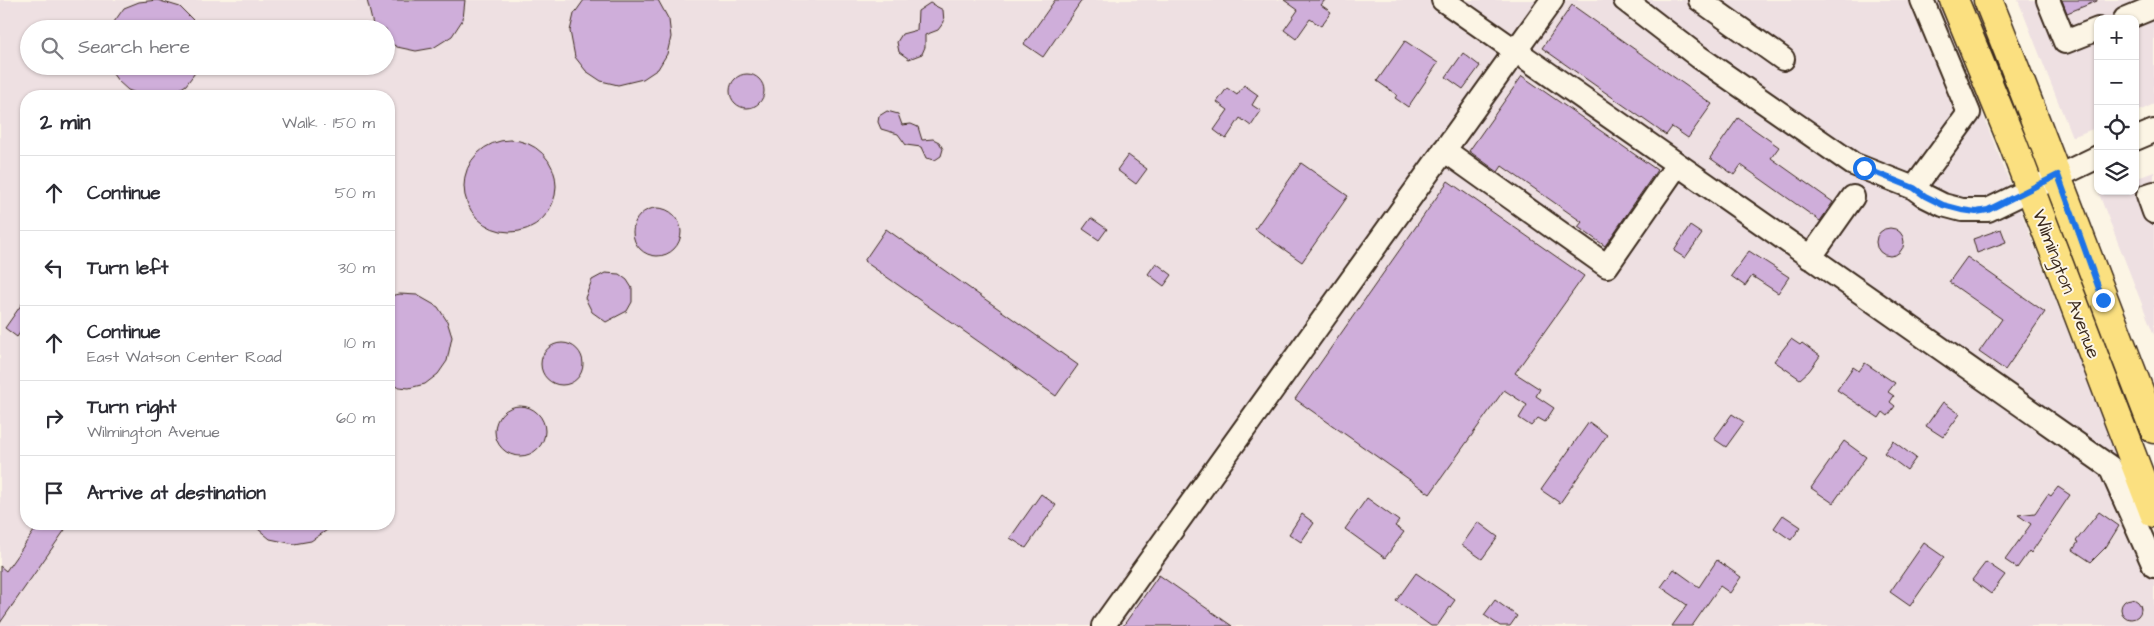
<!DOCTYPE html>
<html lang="en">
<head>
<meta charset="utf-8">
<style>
	:root { --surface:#fff; --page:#f7f7f7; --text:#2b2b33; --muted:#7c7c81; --line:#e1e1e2 }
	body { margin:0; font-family:"Architects Daughter",sans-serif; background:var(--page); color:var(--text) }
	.controls { position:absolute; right:15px; top:15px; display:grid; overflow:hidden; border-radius:10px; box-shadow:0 1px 4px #0004 }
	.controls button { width:45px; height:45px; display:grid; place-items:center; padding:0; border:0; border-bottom:1px solid var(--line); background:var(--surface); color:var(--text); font:25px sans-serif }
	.stop { position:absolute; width:15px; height:15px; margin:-11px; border:4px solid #1a73e8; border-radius:50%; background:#fff }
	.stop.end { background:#1a73e8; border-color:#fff; box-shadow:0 1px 5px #0008 }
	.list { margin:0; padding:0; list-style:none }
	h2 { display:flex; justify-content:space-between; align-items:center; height:65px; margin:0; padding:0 20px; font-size:21px }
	h2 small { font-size:16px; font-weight:400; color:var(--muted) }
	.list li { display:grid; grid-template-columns:32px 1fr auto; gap:15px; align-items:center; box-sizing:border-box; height:75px; padding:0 20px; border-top:1px solid var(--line) }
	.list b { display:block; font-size:19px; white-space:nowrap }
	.list p { margin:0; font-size:16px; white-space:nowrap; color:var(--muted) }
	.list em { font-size:16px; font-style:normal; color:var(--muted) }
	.icon { flex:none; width:28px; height:28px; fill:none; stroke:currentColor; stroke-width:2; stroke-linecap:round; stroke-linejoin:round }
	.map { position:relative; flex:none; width:2154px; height:626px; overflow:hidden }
	.search { position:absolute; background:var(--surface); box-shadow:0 1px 4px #0004; left:20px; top:20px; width:375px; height:55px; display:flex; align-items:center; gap:12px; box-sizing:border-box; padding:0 18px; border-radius:28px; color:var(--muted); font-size:19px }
	.panel { position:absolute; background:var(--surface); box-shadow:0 1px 4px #0004; left:20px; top:90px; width:375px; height:440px; border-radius:20px }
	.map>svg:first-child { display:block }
	.built { fill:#eee0e2; fill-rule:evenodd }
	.building { fill:#cfaeda; stroke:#3b2a1e }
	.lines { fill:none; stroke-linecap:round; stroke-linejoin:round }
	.minor-casing { stroke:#3b2a1e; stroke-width:26 }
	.major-casing { stroke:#3b2a1e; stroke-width:31 }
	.minor { stroke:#fcf5e5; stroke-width:22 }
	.major { stroke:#fbe080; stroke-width:28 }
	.route { stroke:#1a73e8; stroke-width:6 }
	.labels { text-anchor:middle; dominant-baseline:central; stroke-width:4; stroke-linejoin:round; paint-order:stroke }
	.street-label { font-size:19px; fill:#3b2a1e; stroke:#fcf5e5 }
</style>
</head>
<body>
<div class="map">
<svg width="2154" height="626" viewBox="0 0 2154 626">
	<rect width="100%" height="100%" fill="#fcf5e5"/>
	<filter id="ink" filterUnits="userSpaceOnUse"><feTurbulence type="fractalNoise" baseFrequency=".02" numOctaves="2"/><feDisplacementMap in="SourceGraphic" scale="10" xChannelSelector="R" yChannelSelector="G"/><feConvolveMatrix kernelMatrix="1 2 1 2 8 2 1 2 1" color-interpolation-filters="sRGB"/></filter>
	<g filter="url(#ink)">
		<path class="built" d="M0,0H1938L2154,551V626H0ZM29,29H386V66H29ZM26,96H389V524H26Z
			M2018,0H2154V104L2135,113V19H2098V127L2072,137Z
			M2154,172V335L2099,194L2105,191H2135V179Z"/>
		<path class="building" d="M157,0L180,7L202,29H109L124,8L139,2Z
			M367,0H465L463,19L452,36L433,48L416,51L397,47L386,40V29H376L373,25Z
			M584,0H658L669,20L671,37L667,54L658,69L643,79L618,85L601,81L586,71L575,57L570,31L574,14Z
			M1055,0H1082L1043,57L1024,44Z
			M1284,0H1325L1321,5L1331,12L1321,26L1310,19L1296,39L1284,30L1298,10Z
			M2062,0H2097V1L2067,13Z
			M930,3L943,10L944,22L938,30L925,35V47L922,54L909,59L899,52L897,42L902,34L917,30L918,11Z
			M1572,5L1712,104L1688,138L1672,127L1666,135L1542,48Z
			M1405,41L1438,63L1408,107L1395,98L1397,95L1377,81Z
			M1463,53L1480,66L1463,89L1446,77Z
			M107,66H200L186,85L174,93L162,96H144L128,90L118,81Z
			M730 91a17 17 0 1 1 34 0a17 17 0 1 1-34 0Z
			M1522,76L1657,170L1605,246L1578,227L1582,222L1502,166L1498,172L1469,151Z
			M1244,85L1258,95L1252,105L1261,111L1251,126L1240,118L1226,139L1214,130L1228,110L1217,102L1227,88L1237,95Z
			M887,111L898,114L902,125L911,124L918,127L922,140L933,139L939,142L943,149L941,156L935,160L926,158L921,147L906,145L898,134L881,129L878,122L879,116Z
			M1738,118L1779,147L1771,158L1833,202L1820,221L1741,165L1734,175L1710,158Z
			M464 186a46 46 0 1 1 92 0a46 46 0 1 1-92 0Z
			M1128,155L1147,169L1136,184L1117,170Z
			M1301,163L1348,196L1302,262L1255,229Z
			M1448,181L1584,276L1515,373L1540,389L1536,396L1554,408L1545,422L1538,418L1531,426L1519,418L1527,405L1504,390L1430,494L1295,399Z
			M633 232a24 24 0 1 1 48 0a24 24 0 1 1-48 0Z
			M1091,218L1107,229L1099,240L1083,229Z
			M1690,226L1702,234L1685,258L1674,251Z
			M1876 242a14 14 0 1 1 28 0a14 14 0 1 1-28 0Z
			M886,229L1078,365L1056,396L864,261Z
			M2001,229L2006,242L1977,253L1973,239Z
			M1749,251L1789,277L1778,293L1752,276L1745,286L1731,276Z
			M1967,257L2045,312L2005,370L1979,352L2002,319L1949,282Z
			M1156,263L1172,275L1164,286L1148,274Z
			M605,273L619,274L627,280L632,288V302L627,311L606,322L592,312L585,298L592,280Z
			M400,294L417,295L438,307L447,321L452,337L447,361L438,374L425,384L409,388L389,386V296Z
			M26,298V324L17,337L5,328Z
			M1791,339L1800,345L1802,343L1820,356L1809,371L1800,379L1774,361Z
			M541 364a21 21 0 1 1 42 0a21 21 0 1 1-42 0Z
			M1865,363L1895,383L1888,392L1894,396L1890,402L1895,406L1888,416L1883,412L1879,418L1837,390L1853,367L1859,371Z
			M1943,402L1960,414L1943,437L1926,426Z
			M495 431a25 25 0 1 1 50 0a25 25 0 1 1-50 0Z
			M1732,414L1744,422L1726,447L1714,439Z
			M1589,422L1607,435L1560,503L1541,490Z
			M1844,441L1866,457L1833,503L1811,488Z
			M1893,441L1916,458L1907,470L1884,453Z
			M2058,487L2070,495L2031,553L2029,551L2017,568L2005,560L2031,524L2018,515L2035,513L2048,494L2051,496Z
			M1041,494L1056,505L1026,548L1010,538Z
			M1367,498L1399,521L1395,526L1404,532L1385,558L1345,529Z
			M2099,512L2119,526L2106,547L2091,562L2073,550L2078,542L2076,541Z
			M1302,514L1314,523L1301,542L1289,534Z
			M1783,515L1801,527L1791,540L1774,528Z
			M1478,522L1498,537L1482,559L1462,545Z
			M39,524H69L0,623V566L6,571Z
			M252,524H336L311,541L294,544L270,539Z
			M1924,543L1944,557L1910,606L1890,592Z
			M1717,560L1741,577L1730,593L1720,586L1692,626H1672L1687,605L1661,587L1674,569L1699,587Z
			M1986,562L2005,575L1991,594L1972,580Z
			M1416,573L1455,600L1437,626H1431L1396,601Z
			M1159,575L1232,626H1123Z
			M2121 609a10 10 0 1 1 20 0a10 10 0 1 1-20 0Z
			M1495,600L1517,616L1510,626H1500L1484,615Z"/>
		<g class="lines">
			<defs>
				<path id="minor" d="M1443,0L2110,467L2154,566
					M1625,0L1699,57L1853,164L1914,188L1925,196L1943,205L1962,210H1988L2098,157
					M1700,0L1783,59
					M2048,0L2065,42L2098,29
					M2125,19L2154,7
					M2135,139L2154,131
					M1444,150L1607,266L1677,165
					M1914,188L1969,113L1922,0
					M2154,193L2148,195L2154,212
					M1810,258L1853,197
					M1103,626L1552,0"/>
				<path id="major" d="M1954,0L2013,144L2154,513
					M1988,0C2045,142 2098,286 2154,429"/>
			</defs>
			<use href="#minor" class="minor-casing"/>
			<use href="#major" class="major-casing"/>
			<use href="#minor" class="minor"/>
			<use href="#major" class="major"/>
		</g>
	</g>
	<g class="lines" filter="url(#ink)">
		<path class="route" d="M1864,168L1914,188L1925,196L1943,205L1962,210L1976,212L1988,210L2058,175L2103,300"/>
	</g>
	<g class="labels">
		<g class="street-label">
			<text transform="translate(2066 284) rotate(69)">Wilmington Avenue</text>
		</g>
	</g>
</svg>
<div class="controls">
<button>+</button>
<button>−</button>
<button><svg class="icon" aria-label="locate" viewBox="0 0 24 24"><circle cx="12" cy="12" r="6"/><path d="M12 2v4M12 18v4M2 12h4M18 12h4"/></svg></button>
<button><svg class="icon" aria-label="layers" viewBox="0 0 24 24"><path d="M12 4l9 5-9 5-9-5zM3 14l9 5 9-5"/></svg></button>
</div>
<div class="stop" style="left:1864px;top:168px"></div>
<div class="stop end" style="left:2103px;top:300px"></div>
<div class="search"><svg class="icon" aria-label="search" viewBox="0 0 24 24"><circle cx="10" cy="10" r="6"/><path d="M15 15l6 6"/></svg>Search here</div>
<section class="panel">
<h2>2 min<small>Walk · 150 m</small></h2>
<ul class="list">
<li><svg class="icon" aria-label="ahead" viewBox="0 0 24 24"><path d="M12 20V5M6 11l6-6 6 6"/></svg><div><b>Continue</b></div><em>50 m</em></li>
<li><svg class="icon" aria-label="left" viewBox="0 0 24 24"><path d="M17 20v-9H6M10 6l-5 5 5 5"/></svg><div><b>Turn left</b></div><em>30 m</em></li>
<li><svg class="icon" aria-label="ahead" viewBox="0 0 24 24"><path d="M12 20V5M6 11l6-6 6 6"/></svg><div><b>Continue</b><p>East Watson Center Road</p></div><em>10 m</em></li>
<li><svg class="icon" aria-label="right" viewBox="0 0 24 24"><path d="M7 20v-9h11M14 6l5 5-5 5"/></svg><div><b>Turn right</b><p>Wilmington Avenue</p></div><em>60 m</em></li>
<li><svg class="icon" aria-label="arrive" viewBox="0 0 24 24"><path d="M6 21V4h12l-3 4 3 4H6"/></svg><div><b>Arrive at destination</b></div></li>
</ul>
</section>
</div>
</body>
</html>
